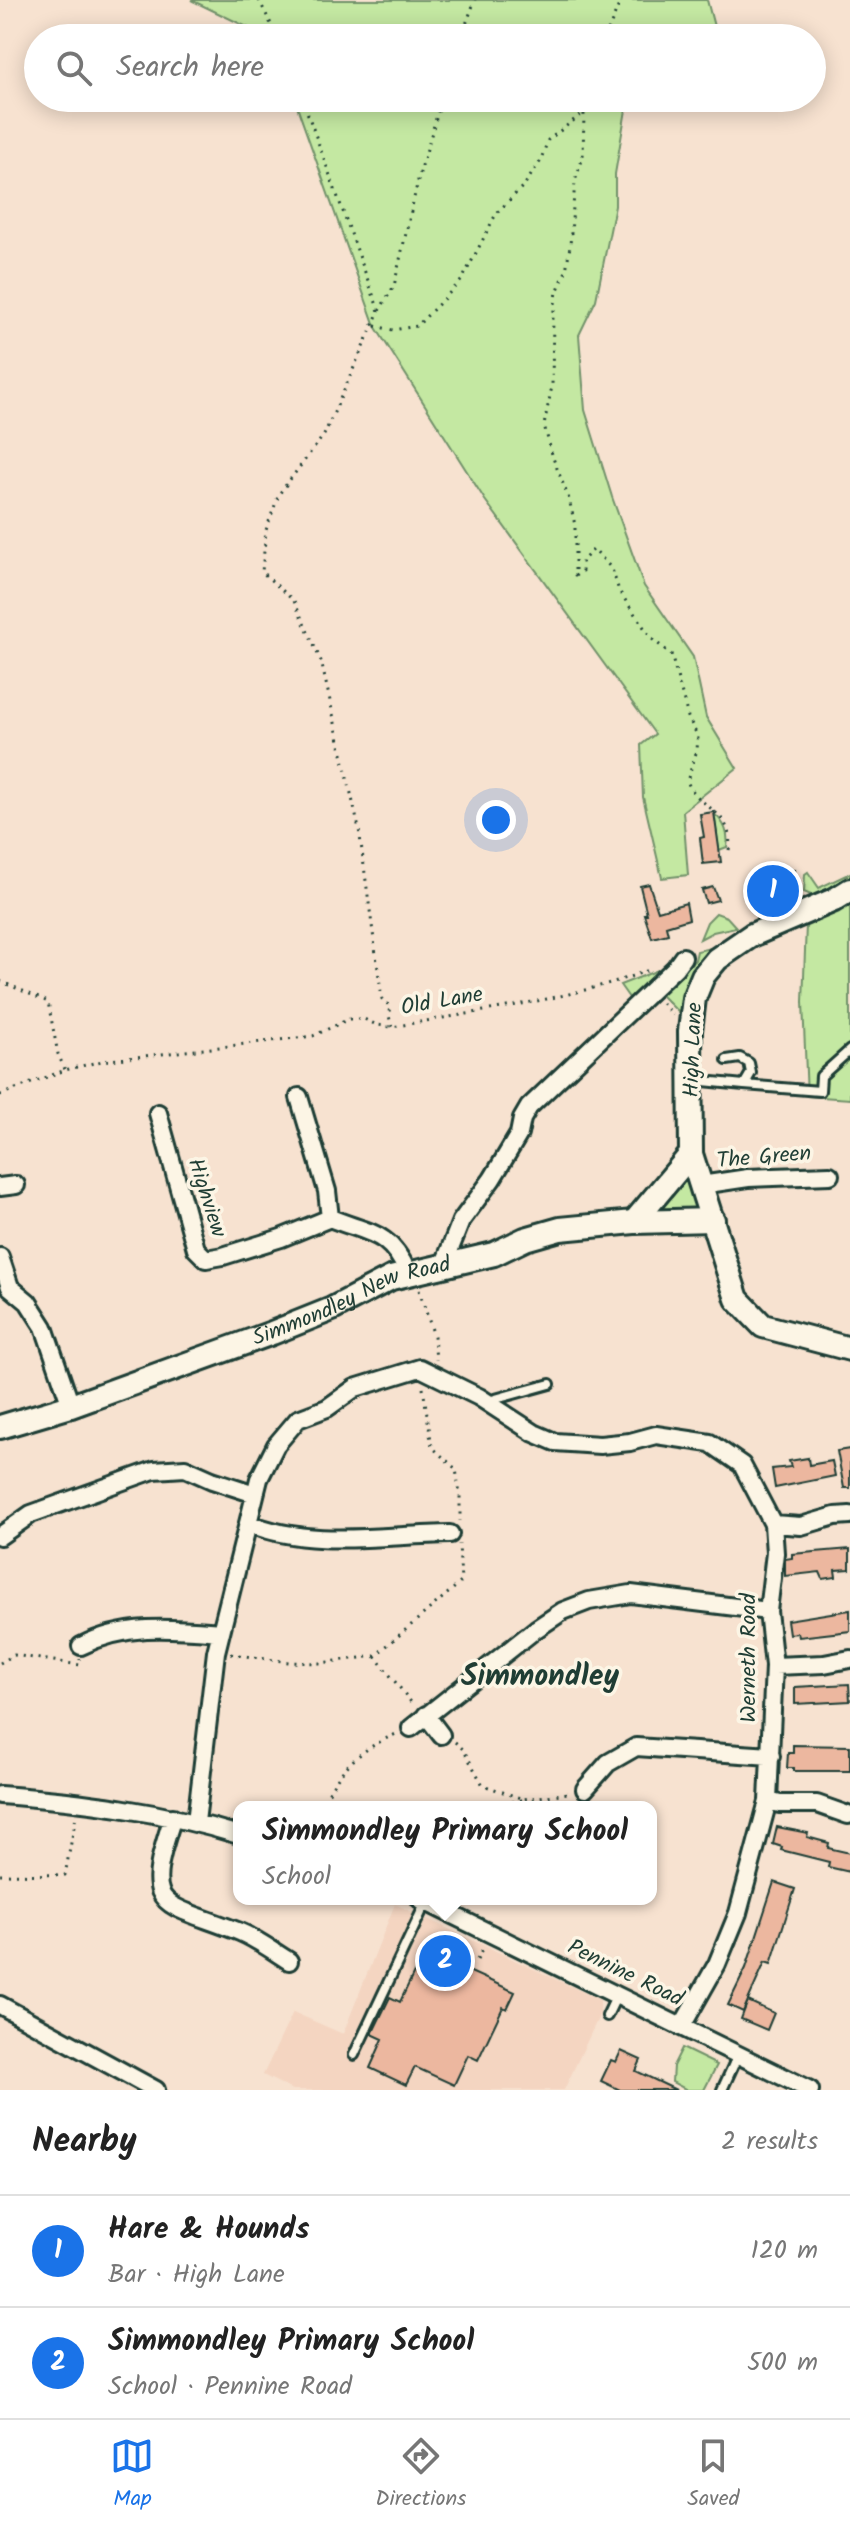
<!DOCTYPE html>
<html lang="en">
<head>
<meta charset="utf-8">
<style>
	:root { --surface:#fff; --page:#f6f6f6; --text:#222; --muted:#767676; --line:#e0e0e0; --accent:#1a73e8 }
	body { margin:0; font-family:Kalam,sans-serif; background:var(--page); color:var(--text) }
	.you { position:absolute; left:496px; top:820px; width:28px; height:28px; margin:-20px; border:6px solid #fff; border-radius:50%; background:#1a73e8; box-shadow:0 0 0 12px #1a73e833 }
	.badge { display:grid; place-items:center; width:52px; height:52px; border-radius:50%; background:var(--accent); color:#fff; font-size:26px; font-weight:700 }
	.pin { position:absolute; translate:-50% -50%; border:4px solid #fff; box-shadow:0 2px 8px #0006 }
	.popup { position:absolute; left:233px; top:1801px; width:424px; height:104px; box-sizing:border-box; display:grid; place-content:center; border-radius:16px; background:var(--surface); filter:drop-shadow(0 2px 6px #0005); font-size:26px; white-space:nowrap; color:var(--muted) }
	.popup b { font-size:30px; color:var(--text) }
	.popup::after { content:''; position:absolute; left:50%; top:100%; margin-left:-16px; border:16px solid transparent; border-top-color:var(--surface) }
	.list { margin:0; padding:0; list-style:none }
	h2 { display:flex; justify-content:space-between; align-items:center; height:104px; margin:0; padding:0 32px; font-size:34px }
	h2 small { font-size:26px; font-weight:400; color:var(--muted) }
	.list li { display:grid; grid-template-columns:52px 1fr auto; gap:24px; align-items:center; box-sizing:border-box; height:112px; padding:0 32px; border-top:2px solid var(--line) }
	.list b { display:block; font-size:30px; white-space:nowrap }
	.list p { margin:0; font-size:26px; white-space:nowrap; color:var(--muted) }
	.list em { font-size:26px; font-style:normal; color:var(--muted) }
	.icon { flex:none; width:44px; height:44px; fill:none; stroke:currentColor; stroke-width:2; stroke-linecap:round; stroke-linejoin:round }
	.map { position:relative; flex:none; width:850px; height:2090px; overflow:hidden }
	.search { position:absolute; background:var(--surface); box-shadow:0 4px 20px #0003; left:24px; right:24px; top:24px; height:88px; display:flex; align-items:center; gap:20px; box-sizing:border-box; padding:0 28px; border-radius:44px; color:var(--muted); font-size:30px }
	.sheet { height:328px; background:var(--surface) }
	nav { display:flex; justify-content:space-around; align-items:center; box-sizing:border-box; height:112px; border-top:2px solid var(--line); background:var(--surface); font-size:22px; color:var(--muted) }
	nav a { display:grid; justify-items:center; gap:4px }
	nav .on { color:var(--accent) }
	.map>svg:first-child { display:block }
	.built { fill:#f4d5c1 }
	.green { fill:#c4e8a2; stroke:#72926b; stroke-width:2 }
	.building { fill:#ecb79f; stroke:#1f3d34; stroke-width:2 }
	.lines { fill:none; stroke-linecap:round; stroke-linejoin:round }
	.lane-casing { stroke:#1f3d34; stroke-width:14 }
	.street-casing { stroke:#1f3d34; stroke-width:22 }
	.secondary-casing { stroke:#1f3d34; stroke-width:28 }
	.path { stroke:#1f3d34; stroke-width:3; stroke-dasharray:2 6; stroke-linecap:butt }
	.lane { stroke:#fcf5e5; stroke-width:8 }
	.street { stroke:#fcf5e5; stroke-width:16 }
	.secondary { stroke:#fcf5e5; stroke-width:22 }
	.labels { text-anchor:middle; dominant-baseline:central; stroke-width:7; stroke-linejoin:round; paint-order:stroke }
	.street-label { font-size:22px; fill:#1f3d34; stroke:#fcf5e5 }
	.district-label { font-size:30px; font-weight:bold; fill:#1f3d34; stroke:#fcf5e5 }
</style>
</head>
<body>
<div class="map">
<svg width="850" height="2090" viewBox="0 0 850 2090">
	<rect width="100%" height="100%" fill="#f7e2d0"/>
	<filter id="ink" filterUnits="userSpaceOnUse"><feTurbulence type="fractalNoise" baseFrequency=".0125" numOctaves="2"/><feDisplacementMap in="SourceGraphic" scale="16" xChannelSelector="R" yChannelSelector="G"/><feConvolveMatrix kernelMatrix="1 2 1 2 8 2 1 2 1" color-interpolation-filters="sRGB"/></filter>
	<g filter="url(#ink)">
		<path class="built" d="M395,1904L600,2000V2014L564,2090H293L263,2075L293,2012L343,2034Z"/>
		<path class="green" d="M191,0H707L717,38H270Z
			M294,98H628L615,174V206L596,300L579,335L585,410L612,497L644,586L693,657L706,717L737,768L683,811L688,875L662,878L643,797L641,745L655,734L485,500L375,326Z
			M714,814C725,822 729,835 727,847L719,850Z
			M808,872L819,888L850,873V883L820,899L804,892L805,874Z
			M850,903V1099L807,1096L803,1002L806,925Z
			M716,913L727,917L736,927L713,932L700,939L707,922Z
			M724,945L687,1021L659,993L695,960L697,951Z
			M671,965L632,1002L620,985Z
			M686,1173L698,1207L692,1213L657,1211Z
			M682,2048L717,2065L704,2090H687L672,2082L673,2066Z"/>
		<path class="building" d="M714,812L721,862L703,864L700,838L704,837L700,814Z
			M776,870H795L794,902L788,904H751V879H776Z
			M649,884L658,911L686,903L689,919L666,926L668,934L652,938L644,914H647L640,886Z
			M713,887L718,900L706,903L702,890Z
			M850,1449V1488H844L837,1451Z
			M808,1458L809,1465L832,1461L835,1476L775,1488L772,1469L791,1467L789,1461Z
			M850,1549V1569L835,1570L836,1577L823,1579L820,1572L785,1576V1559L792,1558V1554Z
			M850,1610V1631L799,1637L798,1633L789,1634L787,1620Z
			M849,1684L850,1701L795,1704V1687Z
			M793,1745L850,1746V1771H794V1768H787L788,1753H793Z
			M777,1827L808,1833L807,1837L829,1843L828,1848L850,1853V1872L828,1867L829,1862L781,1850L782,1847L773,1844Z
			M774,1882L795,1889L771,1964L765,1962L743,2012L728,2005L746,1968Z
			M420,1960L448,1973L453,1964L515,1992L507,2009L503,2007L478,2060L468,2055L454,2085L415,2067L406,2085L370,2068L383,2039L372,2034L390,1997L400,2002Z
			M748,2001L774,2013L767,2030L741,2019Z
			M621,2051L641,2060L636,2071L676,2090H620L601,2081L611,2060L616,2062Z"/>
		<g class="lines">
			<defs>
				<path id="lane" d="M693,1080L744,1085L751,1073L749,1063L740,1058L727,1060
					M744,1085L820,1091L821,1076L850,1050
					M488,1401L550,1384
					M607,2016L617,1995
					M354,2055L426,1902
					M722,2090L738,2055"/>
				<path id="street" d="M299,1097L327,1191L330,1218
					M158,1113L196,1249L206,1259L223,1256L281,1238L330,1218C369,1234 389,1230 408,1273
					M701,1185L748,1178L830,1175
					M0,1187L16,1185
					M0,1257L10,1287L28,1302L44,1327L71,1406
					M444,1264L461,1221L492,1179L519,1134L522,1119L529,1107L675,968L683,957
					M248,1523C310,1549 383,1535 450,1534
					M773,1524L801,1526L835,1516L850,1515
					M0,1536L31,1514L154,1470L185,1468L212,1480L255,1494
					M81,1646C126,1623 172,1628 221,1632
					M774,1666L824,1664L850,1659
					M426,1715L441,1735
					M411,1728L536,1629L563,1611L589,1601L631,1594L768,1611
					M585,1789L608,1763L636,1747L771,1756
					M0,1795C82,1801 160,1811 239,1835
					M768,1801L780,1804H817L848,1815
					M173,1817C141,1913 160,1900 240,1932C257,1939 273,1951 289,1961
					M196,1822L216,1652L259,1479L276,1445L298,1419L327,1408L355,1388L420,1368L479,1397L534,1433L555,1442L600,1445L630,1442L656,1435L710,1443L742,1465L773,1524L775,1553L768,1611L774,1666L768,1801L738,1913L717,1964L682,2026
					M420,1899L810,2090
					M0,2005L156,2090"/>
				<g id="secondary">
					<path d="M850,890L834,900L752,935L717,959L703,976L694,998L690,1031L691,1154L737,1299L763,1326L850,1349"/>
					<path d="M634,1222L691,1154"/>
					<path id="s1" d="M0,1427L71,1406L272,1333L332,1309L391,1278L494,1254L525,1239L560,1229L634,1222L713,1220"/>
				</g>
			</defs>
			<use href="#lane" class="lane-casing"/>
			<use href="#street" class="street-casing"/>
			<use href="#secondary" class="secondary-casing"/>
			<path class="path" d="M259,0L278,38
				M461,38L475,0
				M605,38L621,0
				M302,98L379,311
				M587,98L584,113L583,157L575,181L570,246L566,271L557,292L553,316L552,386L544,425L553,458L569,499L575,525V576L582,571V561L594,549L612,569L619,591L652,639L671,654L688,717L698,737L697,750L687,781C699,810 735,811 729,850
				M375,326L393,330L417,326L462,280L496,214L525,184L540,162L548,140L582,114
				M0,981L48,1002L58,1054L65,1070
				M662,1003L673,1015
				M392,1027L389,1016L391,1007L382,999L359,829L321,661L294,601L262,572L266,530L279,494L324,435L379,311L394,286L419,176L442,98
				M0,1095L65,1070L102,1061L313,1036L349,1019H364L377,1025L392,1027C478,1011 566,1001 649,970
				M419,1290L434,1336L436,1360
				M423,1388L432,1447L456,1469L460,1495V1521
				M231,1654L289,1662L321,1663L375,1656L461,1582L459,1544
				M375,1656L414,1706
				M0,1663L14,1655L80,1665V1659
				M455,1742L463,1749L483,1785L523,1799L569,1793
				M322,1807C337,1770 359,1750 396,1734
				M497,1807L523,1799
				M0,1874L65,1875L76,1816
				M477,1960L484,1946"/>
			<use href="#lane" class="lane"/>
			<use href="#street" class="street"/>
			<use href="#secondary" class="secondary"/>
		</g>
	</g>
	<g class="labels">
		<g class="street-label">
			<text transform="translate(442 1002) rotate(-10)">Old Lane</text>
			<text transform="translate(694 1050) rotate(-88)">High Lane</text>
			<text transform="translate(764 1158) rotate(-5)">The Green</text>
			<text transform="translate(206 1198) rotate(72)">Highview</text>
			<text stroke="none"><textPath href="#s1" startOffset="374">Simmondley New Road</textPath></text>
			<text transform="translate(749 1658) rotate(-90)">Werneth Road</text>
			<text transform="translate(625 1974) rotate(26)">Pennine Road</text>
		</g>
		<g class="district-label">
			<text x="540" y="1677">Simmondley</text>
		</g>
	</g>
</svg>
<div class="you"></div>
<div class="pin badge" style="left:773px;top:891px">1</div>
<div class="pin badge" style="left:445px;top:1961px">2</div>
<div class="popup"><b>Simmondley Primary School</b>School</div>
<div class="search"><svg class="icon" aria-label="search" viewBox="0 0 24 24"><circle cx="10" cy="10" r="6"/><path d="M15 15l6 6"/></svg>Search here</div>
</div>
<section class="sheet">
<h2>Nearby<small>2 results</small></h2>
<ul class="list">
<li><span class="badge">1</span><div><b>Hare &amp; Hounds</b><p>Bar · High Lane</p></div><em>120 m</em></li>
<li><span class="badge">2</span><div><b>Simmondley Primary School</b><p>School · Pennine Road</p></div><em>500 m</em></li>
</ul>
</section>
<nav>
<a class="on"><svg class="icon" aria-label="map" viewBox="0 0 24 24"><path d="M3 6l6-2 6 2 6-2v14l-6 2-6-2-6 2zM9 4v14M15 6v14"/></svg>Map</a>
<a><svg class="icon" aria-label="directions" viewBox="0 0 24 24"><path d="M12 3l9 9-9 9-9-9zM9 14v-3h6M13 9l2 2-2 2"/></svg>Directions</a>
<a><svg class="icon" aria-label="saved" viewBox="0 0 24 24"><path d="M7 4h10v16l-5-4-5 4z"/></svg>Saved</a>
</nav>
</body>
</html>
